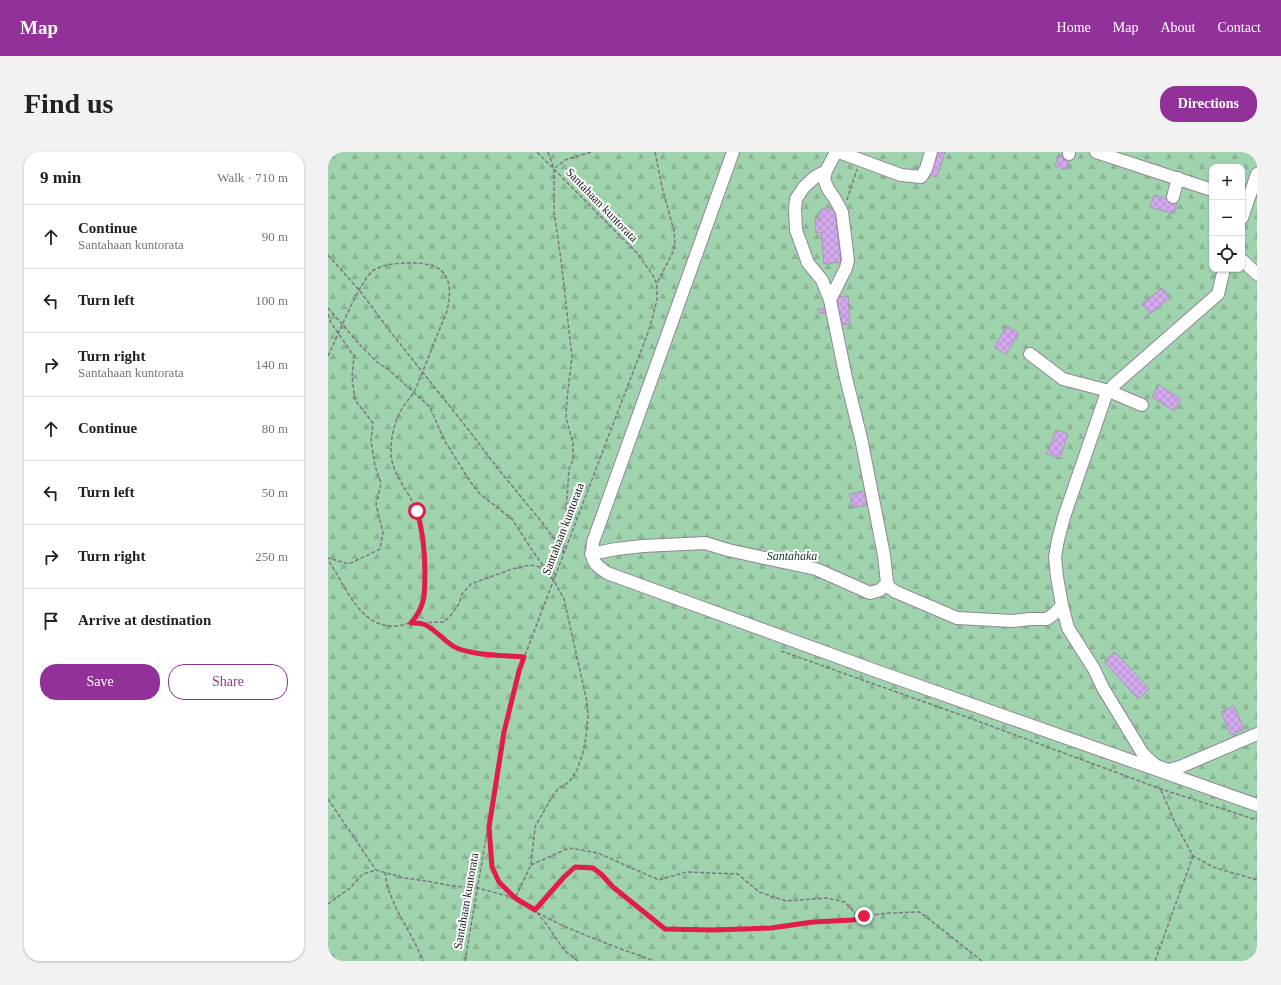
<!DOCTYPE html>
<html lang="en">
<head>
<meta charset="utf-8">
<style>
	:root { --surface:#fff; --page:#f2f2f2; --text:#202124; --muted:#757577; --line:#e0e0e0; --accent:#923199 }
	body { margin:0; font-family:"Times New Roman",serif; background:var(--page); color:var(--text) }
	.controls { position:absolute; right:12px; top:12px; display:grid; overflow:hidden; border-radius:8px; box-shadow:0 1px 3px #0004 }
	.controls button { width:36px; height:36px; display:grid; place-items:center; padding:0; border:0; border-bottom:1px solid var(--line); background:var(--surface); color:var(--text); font:20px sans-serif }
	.stop { position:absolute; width:12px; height:12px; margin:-9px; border:3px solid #e11d48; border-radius:50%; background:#fff }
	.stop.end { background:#e11d48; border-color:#fff; box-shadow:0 1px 4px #0008 }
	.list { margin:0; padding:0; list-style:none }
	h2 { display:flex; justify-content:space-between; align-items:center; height:52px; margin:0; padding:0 16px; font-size:17px }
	h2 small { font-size:13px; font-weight:400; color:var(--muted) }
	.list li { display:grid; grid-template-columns:26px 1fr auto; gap:12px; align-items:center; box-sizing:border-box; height:64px; padding:0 16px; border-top:1px solid var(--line) }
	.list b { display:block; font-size:15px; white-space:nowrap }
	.list p { margin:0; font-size:13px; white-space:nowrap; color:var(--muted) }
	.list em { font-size:13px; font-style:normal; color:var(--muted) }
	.actions { display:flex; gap:8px; padding:12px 16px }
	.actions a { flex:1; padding:9px 0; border:1px solid var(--accent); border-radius:16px; text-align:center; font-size:14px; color:var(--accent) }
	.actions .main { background:var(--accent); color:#fff }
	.icon { flex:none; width:22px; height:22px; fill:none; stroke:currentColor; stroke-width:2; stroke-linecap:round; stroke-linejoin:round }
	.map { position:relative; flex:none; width:929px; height:809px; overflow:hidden; border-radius:16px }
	header { display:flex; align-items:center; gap:24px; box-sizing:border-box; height:56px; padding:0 20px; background:var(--accent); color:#fff }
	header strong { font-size:19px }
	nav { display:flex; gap:22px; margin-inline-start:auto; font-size:14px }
	.intro { display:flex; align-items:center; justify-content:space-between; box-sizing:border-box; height:96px; padding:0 24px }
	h1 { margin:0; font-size:28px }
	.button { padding:10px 18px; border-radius:16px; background:var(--accent); color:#fff; font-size:14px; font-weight:700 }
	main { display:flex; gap:24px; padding:0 24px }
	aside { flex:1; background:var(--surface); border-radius:16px; box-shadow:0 1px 3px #0004 }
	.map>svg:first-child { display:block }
	.forest { fill:url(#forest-firs); fill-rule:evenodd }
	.building { fill:url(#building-cross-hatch); stroke:#a39ba9 }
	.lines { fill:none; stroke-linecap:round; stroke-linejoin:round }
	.minor-casing { stroke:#8f8794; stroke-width:14 }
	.path { stroke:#7c7780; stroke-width:1.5; stroke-dasharray:4 2; stroke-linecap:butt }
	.minor { stroke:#fff; stroke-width:12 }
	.route { stroke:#e11d48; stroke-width:5 }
	.labels { text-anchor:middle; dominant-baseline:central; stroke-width:4; stroke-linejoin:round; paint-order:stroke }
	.street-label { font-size:12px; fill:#1b181d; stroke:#fff }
	.park-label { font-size:12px; font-style:italic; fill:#13331e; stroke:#fff }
</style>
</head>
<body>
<header>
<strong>Map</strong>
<nav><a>Home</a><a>Map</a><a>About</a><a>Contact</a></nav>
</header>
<div class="intro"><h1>Find us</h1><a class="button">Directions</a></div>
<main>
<aside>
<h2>9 min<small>Walk · 710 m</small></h2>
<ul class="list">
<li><svg class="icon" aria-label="ahead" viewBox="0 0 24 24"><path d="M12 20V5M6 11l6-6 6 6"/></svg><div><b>Continue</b><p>Santahaan kuntorata</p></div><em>90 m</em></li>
<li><svg class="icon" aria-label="left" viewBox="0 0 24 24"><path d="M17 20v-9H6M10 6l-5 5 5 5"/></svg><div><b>Turn left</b></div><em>100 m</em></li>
<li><svg class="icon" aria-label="right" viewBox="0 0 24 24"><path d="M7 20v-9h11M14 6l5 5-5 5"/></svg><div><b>Turn right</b><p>Santahaan kuntorata</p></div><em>140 m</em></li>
<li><svg class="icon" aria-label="ahead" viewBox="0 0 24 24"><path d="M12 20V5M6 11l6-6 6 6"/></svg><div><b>Continue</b></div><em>80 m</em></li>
<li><svg class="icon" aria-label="left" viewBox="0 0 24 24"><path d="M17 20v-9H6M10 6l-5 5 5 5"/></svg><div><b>Turn left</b></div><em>50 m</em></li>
<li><svg class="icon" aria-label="right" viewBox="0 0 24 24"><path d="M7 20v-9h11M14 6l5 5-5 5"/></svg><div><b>Turn right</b></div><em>250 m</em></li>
<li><svg class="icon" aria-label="arrive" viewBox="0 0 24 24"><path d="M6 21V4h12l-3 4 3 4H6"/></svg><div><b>Arrive at destination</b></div></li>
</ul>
<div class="actions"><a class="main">Save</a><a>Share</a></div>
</aside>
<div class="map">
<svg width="929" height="809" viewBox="0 0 929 809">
	<defs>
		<pattern id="forest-firs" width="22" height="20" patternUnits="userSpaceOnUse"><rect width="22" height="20" fill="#9fd3ad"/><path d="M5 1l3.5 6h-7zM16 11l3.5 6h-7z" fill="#88b494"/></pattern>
		<pattern id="building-cross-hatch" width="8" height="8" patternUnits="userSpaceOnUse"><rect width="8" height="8" fill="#d3a9ee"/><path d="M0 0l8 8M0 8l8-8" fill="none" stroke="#b591cc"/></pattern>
	</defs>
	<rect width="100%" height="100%" fill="#f2eaf9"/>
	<path class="forest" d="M0,0H929V809H0ZM884,15H914V117H884Z"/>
	<path class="building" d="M608,0H617L609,25L600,23Z
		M731,3L742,7L738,18L727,14Z
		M826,43L849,50L846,62L822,55Z
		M502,56V58H507L513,110L496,112L493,80L488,81L487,67H491V60H493V57Z
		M834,136L842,146L822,162L814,152Z
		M520,144L522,172L510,173L508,145Z
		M497,156L498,161H491L490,157Z
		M679,174L691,181L678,202L666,195Z
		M831,233L853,247L846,259L824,245Z
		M728,278L740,282L732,306L719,302Z
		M536,339L539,353L525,356L522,342Z
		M787,500L821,537L810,547L776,509Z
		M906,554L916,577L903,583L893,560Z"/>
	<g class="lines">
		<defs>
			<path id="minor" d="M405,0L265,390C263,409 264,410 279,421L554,521L929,653
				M511,0L573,23L593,25L598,17L603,0
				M768,0L884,38
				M741,2V0
				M498,19L496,27L500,37L507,47L514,60L520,108L518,116L502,148
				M845,45L850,26
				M914,66L929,22
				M914,108L929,122
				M896,117L890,142L786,233L778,243L736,365L730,388L727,405L729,425L734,453L740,476L766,517L775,536L815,602L827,613L840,618L852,615L929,582
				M702,202L735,227L781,239L814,253
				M263,402L288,397L315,394L377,391L400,398L488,417L542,441L552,438L559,431L556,403L533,286L518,226L502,148L494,128L480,111L468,78L467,57L468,47L476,35L487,25L498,19L508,0
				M559,431L562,436L568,440L629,466L685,469L702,467H719L727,461L734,453"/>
		</defs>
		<use href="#minor" class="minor-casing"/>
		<path class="path" d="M220,0L226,17V59L233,108L244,205L239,247L238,266L245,291V308L241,317L235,402
			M327,0L334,35L346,79L347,90L345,100L329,131
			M227,16L237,8L263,0
			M519,48L529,17
			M0,103L32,139L61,178L143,281L171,318L217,374L235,400
			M0,156L34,195L49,210L61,218L102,255L116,288L144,332L152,342L184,367L204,398L226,429L236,447L259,550L260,565L258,585L255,601L249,618L241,630L231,636L225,643L207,675L203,713L187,746L150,736L124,734L99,729L76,726L48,718L35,722L22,736L0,752
			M0,162L3,171L26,204L24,225L27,248L45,271L43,289L47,314L53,331L48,352L55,381L52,397L21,412L0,406
			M0,204C9,186 32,127 46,118C56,112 70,111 82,111C87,111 92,111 97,112C125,115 124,142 118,162C107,187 98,213 87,238C84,244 79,249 75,255C67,268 63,284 63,298C62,321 81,339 89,359C95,374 95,393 96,409C97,434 101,473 67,474C31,476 17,432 0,408
			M88,471L116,470L122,464L131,452L134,442L143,432L184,417L202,413L217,416L228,422
			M95,472C105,478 113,487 123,493C142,504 174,503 197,505
			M453,499L636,564L833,637L929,668
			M833,638L848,673L865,704L885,715L929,728
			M0,647L48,718
			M161,679C162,690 161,704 164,715C176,754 249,780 283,793C297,799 312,803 326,809
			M203,713L241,696L270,701L331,728L358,720L410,722L431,740L458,749L499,746L517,750L531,766
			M57,720L59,734L65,749L71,762L87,791L95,809
			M137,809L176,580L191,519L321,178L329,148V132L324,122L309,101L209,0
			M250,809L236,798L219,773L207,758L236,725L247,715L265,716L273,722L285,735L337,777L385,778L443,776L485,770L525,768L536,764L562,761L592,760L654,809
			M827,809L865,704"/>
		<use href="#minor" class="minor"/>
	</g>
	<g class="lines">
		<path class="route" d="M89,359C97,386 98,417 96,445C94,455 90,463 83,471C87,471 92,471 95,472C109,477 117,492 131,497C152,504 175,503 196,505L191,519L176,580L161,675L164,715L171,730L187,746L207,758L236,725L247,715L265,716L273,722L285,735L337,777L385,778L443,776L485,770L525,768L536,764"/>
	</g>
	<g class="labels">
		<g class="street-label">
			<text transform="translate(274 53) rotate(46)">Santahaan kuntorata</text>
			<text transform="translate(235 377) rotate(-69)">Santahaan kuntorata</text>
			<text transform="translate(138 749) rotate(-80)">Santahaan kuntorata</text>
		</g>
		<g class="park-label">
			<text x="464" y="404">Santahaka</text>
		</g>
	</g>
</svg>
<div class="controls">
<button>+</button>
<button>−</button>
<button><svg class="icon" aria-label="locate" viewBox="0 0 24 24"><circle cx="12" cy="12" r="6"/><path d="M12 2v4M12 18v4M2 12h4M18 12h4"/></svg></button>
</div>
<div class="stop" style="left:89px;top:359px"></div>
<div class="stop end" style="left:536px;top:764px"></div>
</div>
</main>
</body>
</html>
